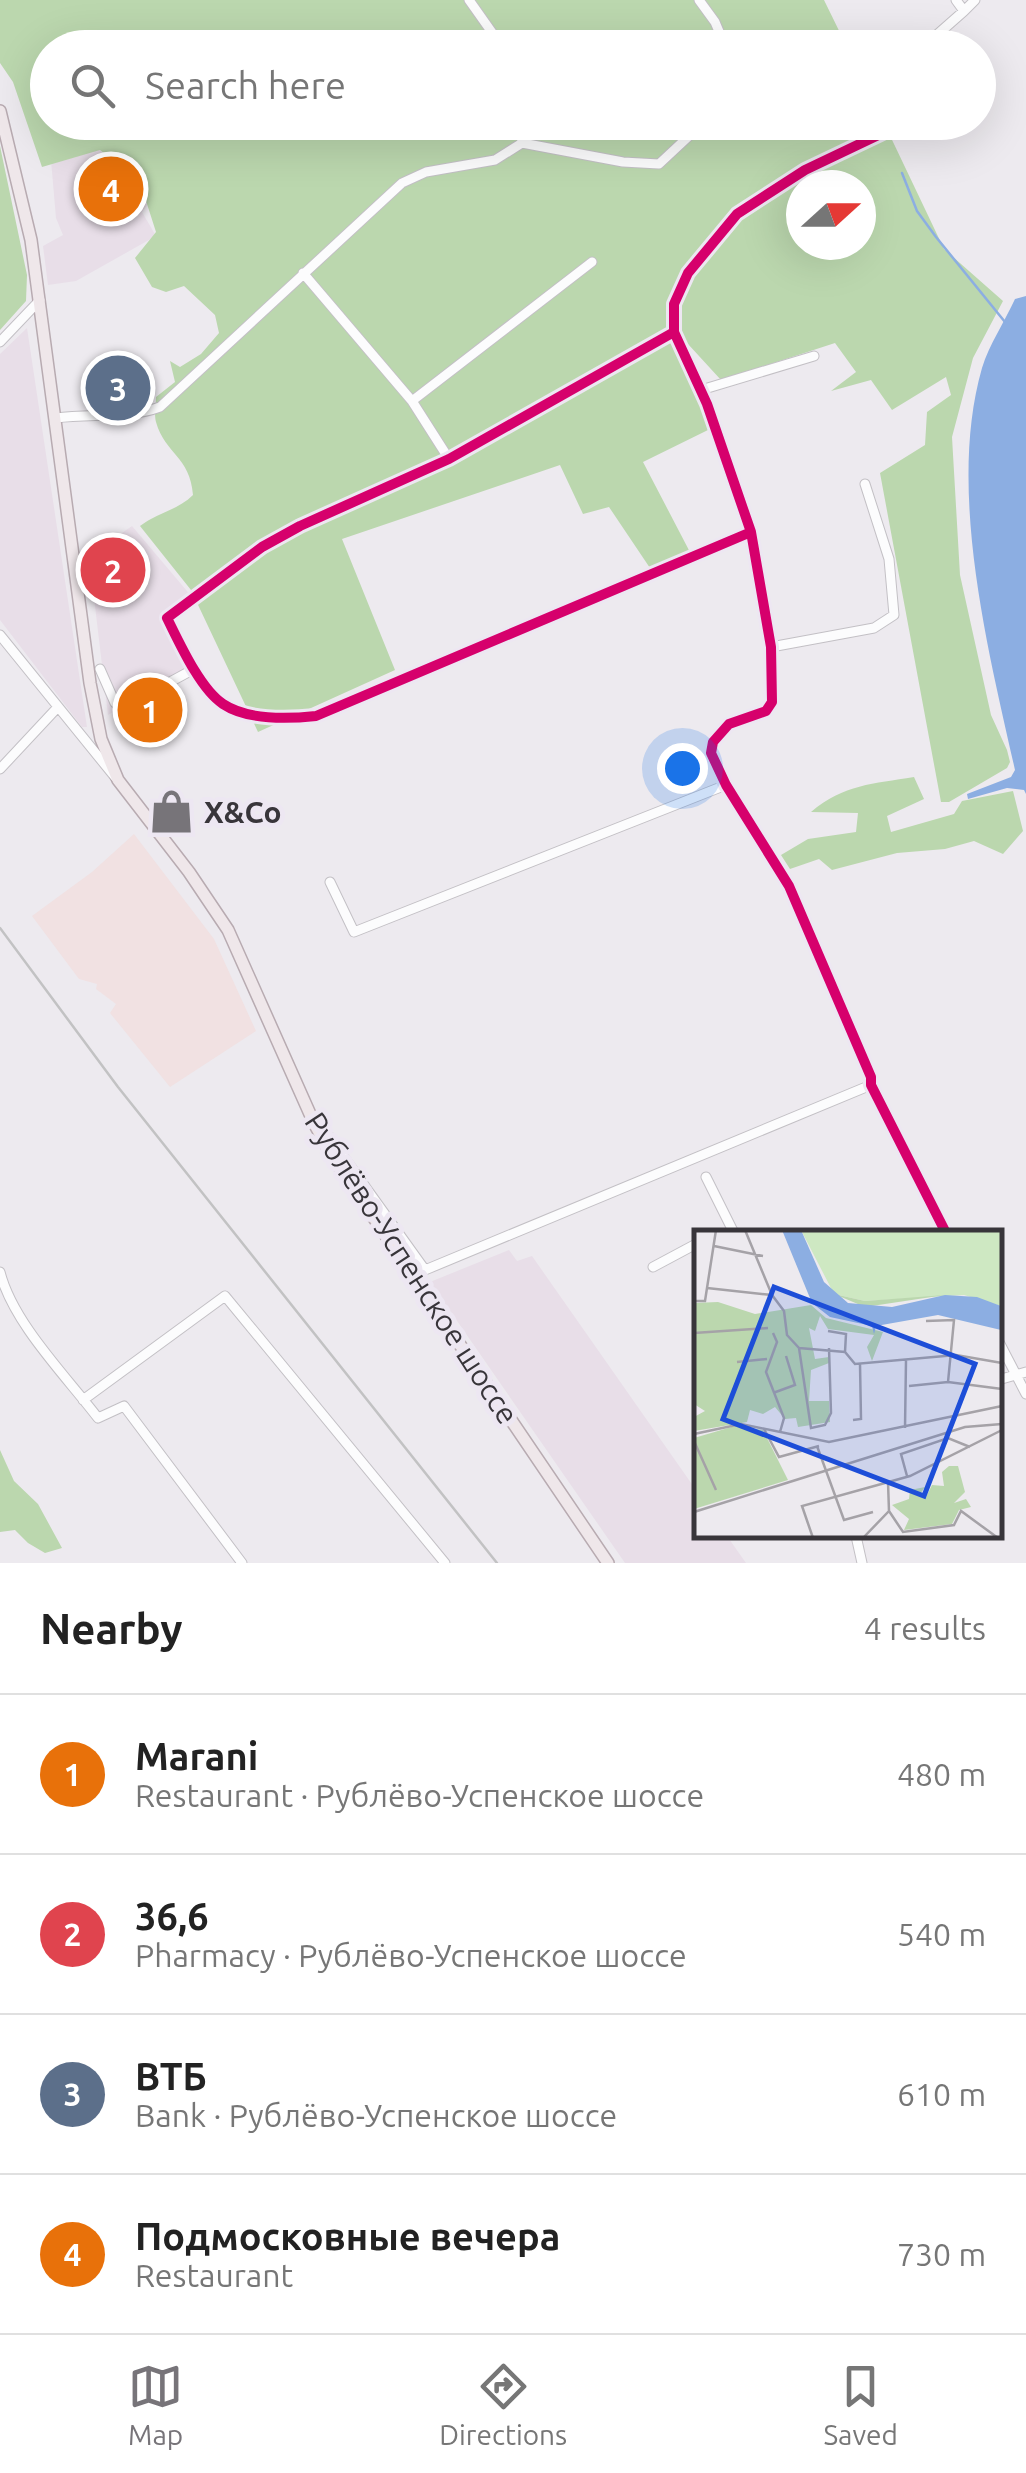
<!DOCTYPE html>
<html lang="en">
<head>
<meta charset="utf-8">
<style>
	:root { --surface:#fff; --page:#f2f2f2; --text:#222; --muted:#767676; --line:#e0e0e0; --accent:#777479 }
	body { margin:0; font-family:Ubuntu,sans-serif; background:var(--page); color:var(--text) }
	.compass { position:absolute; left:786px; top:170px; width:90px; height:90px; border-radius:50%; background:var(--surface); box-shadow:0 10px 40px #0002; rotate:69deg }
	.you { position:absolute; left:682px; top:768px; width:35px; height:35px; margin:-25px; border:8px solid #fff; border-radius:50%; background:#1a73e8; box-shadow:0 0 0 15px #1a73e833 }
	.badge { display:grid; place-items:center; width:65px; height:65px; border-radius:50%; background:var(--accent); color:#fff; font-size:32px; font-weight:700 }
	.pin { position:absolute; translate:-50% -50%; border:5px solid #fff; box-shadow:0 2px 10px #0006 }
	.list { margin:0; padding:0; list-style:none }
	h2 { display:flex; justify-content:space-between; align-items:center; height:130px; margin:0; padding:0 40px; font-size:42px }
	h2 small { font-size:32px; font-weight:400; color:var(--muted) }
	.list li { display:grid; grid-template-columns:65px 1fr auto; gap:30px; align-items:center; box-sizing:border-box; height:160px; padding:0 40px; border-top:2px solid var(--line) }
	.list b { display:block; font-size:38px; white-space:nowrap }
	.list p { margin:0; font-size:32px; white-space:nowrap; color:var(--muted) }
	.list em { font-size:32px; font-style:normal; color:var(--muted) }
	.icon { flex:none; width:55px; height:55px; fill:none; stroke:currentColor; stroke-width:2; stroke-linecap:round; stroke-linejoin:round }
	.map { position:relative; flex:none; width:1026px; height:1563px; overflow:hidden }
	.search { position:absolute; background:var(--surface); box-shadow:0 10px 40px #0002; left:30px; right:30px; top:30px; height:110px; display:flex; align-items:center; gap:25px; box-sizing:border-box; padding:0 35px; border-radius:55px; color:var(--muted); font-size:38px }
	.sheet { height:770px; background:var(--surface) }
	nav { display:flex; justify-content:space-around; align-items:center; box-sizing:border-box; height:140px; border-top:2px solid var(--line); background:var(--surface); font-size:28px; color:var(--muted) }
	nav a { display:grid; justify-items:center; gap:5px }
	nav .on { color:var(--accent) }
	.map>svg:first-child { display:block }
	.commercial { fill:#e8dee8 }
	.industrial { fill:#f1e1e2 }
	.forest { fill:#bbd7ae; fill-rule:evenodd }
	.water { fill:#8caee2 }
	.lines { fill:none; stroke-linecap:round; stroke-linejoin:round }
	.stream { stroke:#8caee2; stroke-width:2.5 }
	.minor-casing { stroke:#c3c0c5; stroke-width:11 }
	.major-casing { stroke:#b8abb1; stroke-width:14 }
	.minor { stroke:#fcfcfd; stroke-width:9 }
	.major { stroke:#efe7ea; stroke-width:11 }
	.rail { stroke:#c2c2c3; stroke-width:2.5 }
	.cycleway-casing { stroke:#ede7f2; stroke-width:16 }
	.cycleway { stroke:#d6006c; stroke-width:10 }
	.labels { text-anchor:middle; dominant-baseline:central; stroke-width:10; stroke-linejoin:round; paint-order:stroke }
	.poi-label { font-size:30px; font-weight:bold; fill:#38353a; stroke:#ede7f2; text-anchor:start }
	.street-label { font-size:30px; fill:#38353a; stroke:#ede7f2 }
	.inset-road { fill:none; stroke:#a5a2a7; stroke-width:2.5 }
	.view { fill:#1d4ed8; fill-opacity:0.15; stroke:#1d4ed8; stroke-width:5 }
	.inset-edge { fill:none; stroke:#38353a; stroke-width:5 }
</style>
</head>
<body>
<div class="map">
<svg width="1026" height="1563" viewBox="0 0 1026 1563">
	<rect width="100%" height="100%" fill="#edeaef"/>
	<path class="commercial" d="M98,145L107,163L127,156L147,205L142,212L156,236L76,281L48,285L43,246L63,235L56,218L51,160Z
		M27,328L87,727H82L0,620V354Z
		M132,526L192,597L161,618L189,669L108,715L89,556Z
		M509,1250L517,1261L532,1256L696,1490V1536H727L746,1563H625L430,1282Z"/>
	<path class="industrial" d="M134,834L214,939L256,1031L170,1087L110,1013L116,1004L96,989L97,984L79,979L32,916L92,872Z"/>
	<path class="forest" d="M0,0H824L847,47L48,48V122L884,123L944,249L1003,301L973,358L952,437L960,575L991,715L1007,750L1010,762L1007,768L949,802H941L880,473L925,445L927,412L951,395L946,377L892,410L871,380L831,391L856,372L835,343L721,380L688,344L708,430L643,462L692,556L652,571L609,507L583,514L560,465L342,539L395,670L258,732L191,590L140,526C157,513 178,510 193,495C190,456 165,454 156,422C154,415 156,405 156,397L175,382L170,361L180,367L201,354L219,333L215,315L184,286L166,292L152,287L135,258L156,232L139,179L126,156L110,158L100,150L42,167L13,82L0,63ZM801,185H861V245H801Z
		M0,146L27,275L26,301L0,330Z
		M914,777L924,799L887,816L891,832L954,814L962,801L1013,791L1023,831L1003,854L974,841L945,849L897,853L832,870L819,859L790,869L781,855L808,839L856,832L858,813L811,812C844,784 873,784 914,777Z
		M0,1450L14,1481L38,1504L62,1548L45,1553L28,1543L15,1530L0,1532Z"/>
	<path class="water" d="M1026,296V794L1024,790L1007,788L968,799L967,794L1011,777L1015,770C988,649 947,490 982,368C989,345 1005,321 1015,299Z"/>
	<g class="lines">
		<path class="stream" d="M902,173L917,211L936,237L1005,322"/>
		<defs>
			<path id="minor" d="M469,0L503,48
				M699,0L715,22L726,48
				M964,11L975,0
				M922,48L964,11L956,0
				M520,122L522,143
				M303,273L412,401L592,262
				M674,332L707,404L751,532L771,647L772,702L766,711L729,724L713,742L711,753L726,785L789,886L871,1077V1085L946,1233
				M0,342L40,300
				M701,390L814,356
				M412,401L449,459
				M56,418C90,413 128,419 160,407L402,183L426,172L495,160L522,143L623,162L659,164L704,122
				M751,532L316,716C288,719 247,720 223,704C200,689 179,642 167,618L262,547L300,526L449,459L674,332V304L688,273L737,214L805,170L891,129L894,122
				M0,635L115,777
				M771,647L874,628L894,615L889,559L865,484
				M100,669L115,703L124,707L194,669
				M0,769L57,708
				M330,882L354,932L726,785
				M318,1121L425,1270L871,1085
				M706,1177L734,1233
				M653,1267L696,1244
				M0,1272C13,1323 66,1376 98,1418L124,1406L242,1563
				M998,1340L1026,1394
				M998,1380L1026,1372
				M83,1400L225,1296L445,1563
				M856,1536L862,1563"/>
			<path id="major" d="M0,111L31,240L90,683L101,739L118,780L189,872L228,930L314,1123L334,1159L608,1563"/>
		</defs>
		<use href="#minor" class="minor-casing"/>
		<use href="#major" class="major-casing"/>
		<use href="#minor" class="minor"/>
		<use href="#major" class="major"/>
		<path class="rail" d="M0,928L118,1087L497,1563"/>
		<defs>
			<path id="cycleway" d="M674,332L707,404L751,532L771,647L772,702L766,711L729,724L713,742L711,753L726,785L789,886L871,1077V1085L946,1233
				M751,532L316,716C288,719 247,720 223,704C200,689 179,642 167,618L262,547L300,526L449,459L674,332V304L688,273L737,214L805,170L891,129L894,122"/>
		</defs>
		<use href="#cycleway" class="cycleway-casing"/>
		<use href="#cycleway" class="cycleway"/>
	</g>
	<defs>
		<symbol id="shop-bare" viewBox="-9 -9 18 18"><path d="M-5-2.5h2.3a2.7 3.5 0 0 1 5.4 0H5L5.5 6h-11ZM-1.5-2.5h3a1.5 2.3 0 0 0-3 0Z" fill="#777479" stroke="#ede7f2" stroke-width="2.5" paint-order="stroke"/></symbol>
	</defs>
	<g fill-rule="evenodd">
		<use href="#shop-bare" x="140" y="780" width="63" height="63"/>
	</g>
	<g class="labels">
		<g class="poi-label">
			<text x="204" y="812">X&amp;Co</text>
		</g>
		<g class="street-label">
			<text transform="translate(412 1268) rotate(57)">Рублёво-Успенское шоссе</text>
		</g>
	</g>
	<g transform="translate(694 1230)">
		<rect width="308" height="308" fill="#edeaef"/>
		<path d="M107,0H307V76L270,65L171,71L140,64Z" fill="#cee8c2"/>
		<path d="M140,64L171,71L251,65L171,77ZM24,72L61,84L117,75L132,88L189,102L178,131L173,117L180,105L134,99L126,86L121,101L115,98L121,129L135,127V133L117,140L115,171H135L136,192L104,197L102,188L91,189L81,177L69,184L56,180L53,192L0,201V187L11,181L0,174V73ZM41,196L69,200L94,250L0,279V208ZM255,236H264L271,262L260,273L272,269L277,277L265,280L258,294L210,300L215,289L198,275L215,269L216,260L231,257L226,264L232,267L238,255L250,256L248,242Z" fill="#bbd7ae"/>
		<path d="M88,0H107L130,52L154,73L198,77L251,65L283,67L307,76V100L244,85L182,96L180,104L178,96L136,87L118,73Z" fill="#8caee2"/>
		<path class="inset-road" d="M51,0L78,65M20,16L69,26M13,58L78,65L90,81L93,105L105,118L117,198L131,195L137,183L135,118M0,71H11L22,0M232,91L260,90L254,152M134,101L152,104L151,122M0,103L74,98M79,103L83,112L72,142L90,188L86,202M105,118L151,122L161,134L262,125L308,133M43,132L73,129M215,156L254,152L308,159M79,163L101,155L92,126M159,190L167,189L166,134M211,198L212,130M70,199L85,227L125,216M0,204L47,194L135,212L308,176M0,211L22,260M123,216L150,290L179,282M213,246L207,224L254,208L276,217M194,252L195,281L209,302L260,295L267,281L304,308M0,282L271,197L308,194M119,308L108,276L216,246L308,200M169,308L195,281"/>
		<path class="view" d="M80,57L281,134L230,266L29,189Z"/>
		<rect width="308" height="308" class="inset-edge"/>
	</g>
</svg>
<svg class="compass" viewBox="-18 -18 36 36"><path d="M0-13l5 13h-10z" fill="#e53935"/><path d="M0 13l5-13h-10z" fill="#767676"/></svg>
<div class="you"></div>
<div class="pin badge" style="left:150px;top:710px;background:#e8710a">1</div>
<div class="pin badge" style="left:113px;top:570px;background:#e0444e">2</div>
<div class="pin badge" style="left:118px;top:388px;background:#5c6f8a">3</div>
<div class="pin badge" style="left:111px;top:189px;background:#e8710a">4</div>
<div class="search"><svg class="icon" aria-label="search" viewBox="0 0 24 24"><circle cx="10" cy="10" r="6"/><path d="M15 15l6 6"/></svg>Search here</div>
</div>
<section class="sheet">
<h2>Nearby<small>4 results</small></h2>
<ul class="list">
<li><span class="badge" style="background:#e8710a">1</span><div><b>Marani</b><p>Restaurant · Рублёво-Успенское шоссе</p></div><em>480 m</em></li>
<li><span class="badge" style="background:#e0444e">2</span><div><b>36,6</b><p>Pharmacy · Рублёво-Успенское шоссе</p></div><em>540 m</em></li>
<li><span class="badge" style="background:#5c6f8a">3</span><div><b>ВТБ</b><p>Bank · Рублёво-Успенское шоссе</p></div><em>610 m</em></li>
<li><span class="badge" style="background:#e8710a">4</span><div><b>Подмосковные вечера</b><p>Restaurant</p></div><em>730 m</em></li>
</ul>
</section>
<nav>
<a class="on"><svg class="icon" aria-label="map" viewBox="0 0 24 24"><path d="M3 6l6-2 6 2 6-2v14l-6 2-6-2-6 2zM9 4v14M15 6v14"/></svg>Map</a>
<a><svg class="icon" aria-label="directions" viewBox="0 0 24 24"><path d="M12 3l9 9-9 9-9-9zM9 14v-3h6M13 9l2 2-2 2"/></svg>Directions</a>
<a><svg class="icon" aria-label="saved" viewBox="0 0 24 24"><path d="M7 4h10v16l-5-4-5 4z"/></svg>Saved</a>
</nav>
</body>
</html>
